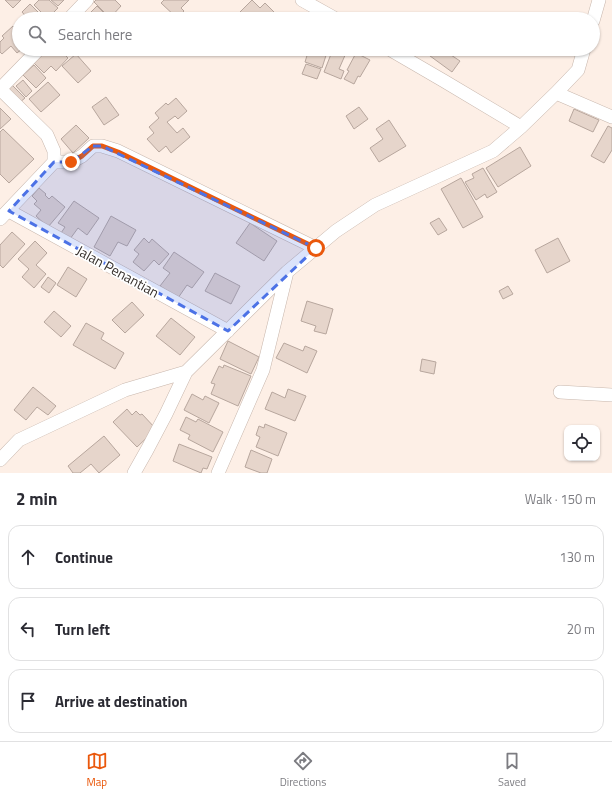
<!DOCTYPE html>
<html lang="en">
<head>
<meta charset="utf-8">
<style>
	:root { --surface:#fff; --page:#f2f2f3; --text:#2b2b33; --muted:#7c7c81; --line:#e1e1e2; --accent:#ea580c }
	body { margin:0; font-family:"Titillium Web",sans-serif; background:var(--page); color:var(--text) }
	.controls { position:absolute; right:12px; bottom:12px; display:grid; overflow:hidden; border-radius:8px; box-shadow:0 1px 3px #0004 }
	.controls button { width:36px; height:36px; display:grid; place-items:center; padding:0; border:0; border-bottom:1px solid var(--line); background:var(--surface); color:var(--text); font:20px sans-serif }
	.stop { position:absolute; width:12px; height:12px; margin:-9px; border:3px solid #ea580c; border-radius:50%; background:#fff }
	.stop.end { background:#ea580c; border-color:#fff; box-shadow:0 1px 4px #0008 }
	.list { margin:0; padding:0; list-style:none }
	h2 { display:flex; justify-content:space-between; align-items:center; height:52px; margin:0; padding:0 16px; font-size:17px }
	h2 small { font-size:13px; font-weight:400; color:var(--muted) }
	.list li { display:grid; grid-template-columns:26px 1fr auto; gap:12px; align-items:center; box-sizing:border-box; height:64px; margin:0 8px 8px; padding:0 8px; border:1px solid var(--line); border-radius:12px }
	.list b { display:block; font-size:15px; white-space:nowrap }
	.list em { font-size:13px; font-style:normal; color:var(--muted) }
	.icon { flex:none; width:22px; height:22px; fill:none; stroke:currentColor; stroke-width:2; stroke-linecap:round; stroke-linejoin:round }
	.map { position:relative; flex:none; width:612px; height:473px; overflow:hidden }
	.search { position:absolute; background:var(--surface); box-shadow:0 1px 3px #0004; left:12px; right:12px; top:12px; height:44px; display:flex; align-items:center; gap:10px; box-sizing:border-box; padding:0 14px; border-radius:22px; color:var(--muted); font-size:15px }
	.sheet { height:268px; background:var(--surface) }
	nav { display:flex; justify-content:space-around; align-items:center; box-sizing:border-box; height:56px; border-top:1px solid var(--line); background:var(--surface); font-size:11px; color:var(--muted) }
	nav a { display:grid; justify-items:center; gap:2px }
	nav .on { color:var(--accent) }
	.map>svg:first-child { display:block }
	.building { fill:#e6d5cb; stroke:#b7a69d }
	.lines { fill:none; stroke-linecap:round; stroke-linejoin:round }
	.minor-casing { stroke:#c8b7ad; stroke-width:14 }
	.minor { stroke:#fff; stroke-width:13 }
	.route { stroke:#ea580c; stroke-width:5 }
	.marked { fill:#4c72e6; fill-opacity:0.2; stroke:#4c72e6; stroke-width:3; stroke-dasharray:8 5; stroke-linejoin:round }
	.labels { text-anchor:middle; dominant-baseline:central; stroke-width:3.5; stroke-linejoin:round; paint-order:stroke }
	.street-label { font-size:14px; fill:#36302c; stroke:#fff }
</style>
</head>
<body>
<div class="map">
<svg width="612" height="473" viewBox="0 0 612 473">
	<rect width="100%" height="100%" fill="#fdefe6"/>
	<path class="building" d="M5,0H21L13,8Z
		M39,0H49L58,8L54,12L55,14L51,19H48L34,5Z
		M51,0H64L58,6Z
		M96,0H115L121,6L110,18L94,2Z
		M164,0H189L181,8L184,11L177,18L161,3Z
		M252,0L260,8L265,3L281,19H243L238,14Z
		M30,4L44,18L42,19H28L22,12Z
		M97,6L110,19H92L88,15Z
		M13,26L19,32V49H22L17,53L11,46L2,54L0,52V42L4,38L2,36Z
		M40,49H59L68,58L56,71L51,66L44,73L30,59Z
		M309,49H328L322,68L305,62Z
		M333,49H337L346,53L339,69L344,71L341,79L324,72Z
		M429,49H442L460,61L452,72L426,53Z
		M356,53L370,60L360,77L358,76L354,84L344,79L349,71L347,70Z
		M76,54L91,71L78,83L62,66Z
		M306,64L321,69L317,79L302,74Z
		M34,65L46,78L36,88L23,75Z
		M23,80L32,91L26,97L16,86Z
		M9,82L25,98L19,103L3,88Z
		M48,82L60,95L41,112L29,99Z
		M106,97L119,115L104,125L92,107Z
		M176,98L187,111L178,119L175,116L167,122L177,133L183,128L190,137L171,153L166,146L159,152L147,139L154,133L149,127L159,118L155,113L166,103L168,105Z
		M359,107L368,119L354,129L346,116Z
		M0,108L11,119L0,129Z
		M574,109L599,120L593,132L569,121Z
		M389,120L406,146L379,162L370,148L383,139L376,129Z
		M76,125L89,138L73,153L61,139Z
		M608,126L612,128V150L604,163L591,156Z
		M3,129L34,159L9,183L0,174V132Z
		M520,147L531,166L498,187L486,168Z
		M483,168L497,192L487,198L485,194L476,200L465,182L474,178L472,174Z
		M461,178L483,217L463,228L441,189Z
		M39,188L46,194L45,195L49,199L52,196L65,207L48,227L36,216L41,210L34,204L37,201L32,196Z
		M74,201L99,218L87,235L78,228L70,239L61,233L65,227L58,223Z
		M111,216L136,230L127,246L118,242L110,256L94,247Z
		M439,218L447,230L438,235L430,223Z
		M250,223L277,241L264,261L236,243Z
		M12,232L25,244L3,268L0,265V245Z
		M144,238L149,243L152,239L169,254L159,265L154,260L144,271L133,262L139,254L134,250Z
		M558,238L570,261L547,273L535,250Z
		M35,241L47,253L36,265L46,274L34,288L22,277L29,269L18,259Z
		M174,252L204,272L192,288L187,285L178,298L160,286L170,273L163,268Z
		M68,267L87,279L76,297L57,285Z
		M215,273L240,286L231,304L205,291Z
		M48,277L56,283L49,293L41,287Z
		M508,286L513,294L503,299L499,291Z
		M307,301L333,309L326,334L314,331L316,326L301,321Z
		M132,302L144,315L125,333L112,320Z
		M54,311L71,326L61,337L44,322Z
		M171,318L195,337L180,355L156,336Z
		M86,323L104,333L101,339L124,353L115,369L73,345Z
		M228,341L259,357L251,374L220,359Z
		M284,343L303,351L305,346L317,351L307,373L276,358Z
		M422,359L436,362L434,374L420,371Z
		M224,365L251,376L238,406L211,394L215,384L211,383L219,366L223,368Z
		M33,387L56,406L48,415L37,407L26,420L14,410Z
		M288,389L306,396L295,421L265,409L272,392L285,398Z
		M192,394L203,400L205,396L219,403L209,423L184,410Z
		M127,409L132,415L136,411L140,415L142,414L156,429L137,447L113,422Z
		M186,417L196,422L198,419L223,432L213,452L188,439L190,435L180,430Z
		M265,424L287,433L278,456L256,447L260,437L256,435L259,426L264,428Z
		M104,436L120,455L99,473L91,464L80,473H73L68,466Z
		M179,444L212,457L207,469L203,468L201,473L173,461Z
		M251,450L272,459L267,473H261L245,467Z"/>
	<g class="lines">
		<defs>
			<path id="minor" d="M302,0L336,19
				M69,19L87,0
				M593,21L599,0
				M389,49L444,81L521,127
				M0,89L47,135L54,151V162L0,219
				M0,89L39,49
				M556,93L612,117
				M54,162H71L82,156L93,146H102L118,151L316,248
				M9,211L228,331
				M560,392L612,395
				M0,460L19,440L125,390L186,372
				M134,473L147,450L166,414L186,372L287,272L336,231L375,205L493,151L521,127L556,93L578,70L584,49
				M218,473L263,370L287,272"/>
		</defs>
		<use href="#minor" class="minor-casing"/>
		<use href="#minor" class="minor"/>
	</g>
	<g class="lines">
		<path class="route" d="M71,162L82,156L93,146H102L118,152L316,248"/>
	</g>
	<path class="marked" d="M93,146H102L316,248L228,331L9,211L54,162H71Z"/>
	<g class="labels">
		<g class="street-label">
			<text transform="translate(118 271) rotate(29)">Jalan Penantian</text>
		</g>
	</g>
</svg>
<div class="controls">
<button><svg class="icon" aria-label="locate" viewBox="0 0 24 24"><circle cx="12" cy="12" r="6"/><path d="M12 2v4M12 18v4M2 12h4M18 12h4"/></svg></button>
</div>
<div class="stop" style="left:316px;top:248px"></div>
<div class="stop end" style="left:71px;top:162px"></div>
<div class="search"><svg class="icon" aria-label="search" viewBox="0 0 24 24"><circle cx="10" cy="10" r="6"/><path d="M15 15l6 6"/></svg>Search here</div>
</div>
<section class="sheet">
<h2>2 min<small>Walk · 150 m</small></h2>
<ul class="list">
<li><svg class="icon" aria-label="ahead" viewBox="0 0 24 24"><path d="M12 20V5M6 11l6-6 6 6"/></svg><div><b>Continue</b></div><em>130 m</em></li>
<li><svg class="icon" aria-label="left" viewBox="0 0 24 24"><path d="M17 20v-9H6M10 6l-5 5 5 5"/></svg><div><b>Turn left</b></div><em>20 m</em></li>
<li><svg class="icon" aria-label="arrive" viewBox="0 0 24 24"><path d="M6 21V4h12l-3 4 3 4H6"/></svg><div><b>Arrive at destination</b></div></li>
</ul>
</section>
<nav>
<a class="on"><svg class="icon" aria-label="map" viewBox="0 0 24 24"><path d="M3 6l6-2 6 2 6-2v14l-6 2-6-2-6 2zM9 4v14M15 6v14"/></svg>Map</a>
<a><svg class="icon" aria-label="directions" viewBox="0 0 24 24"><path d="M12 3l9 9-9 9-9-9zM9 14v-3h6M13 9l2 2-2 2"/></svg>Directions</a>
<a><svg class="icon" aria-label="saved" viewBox="0 0 24 24"><path d="M7 4h10v16l-5-4-5 4z"/></svg>Saved</a>
</nav>
</body>
</html>
